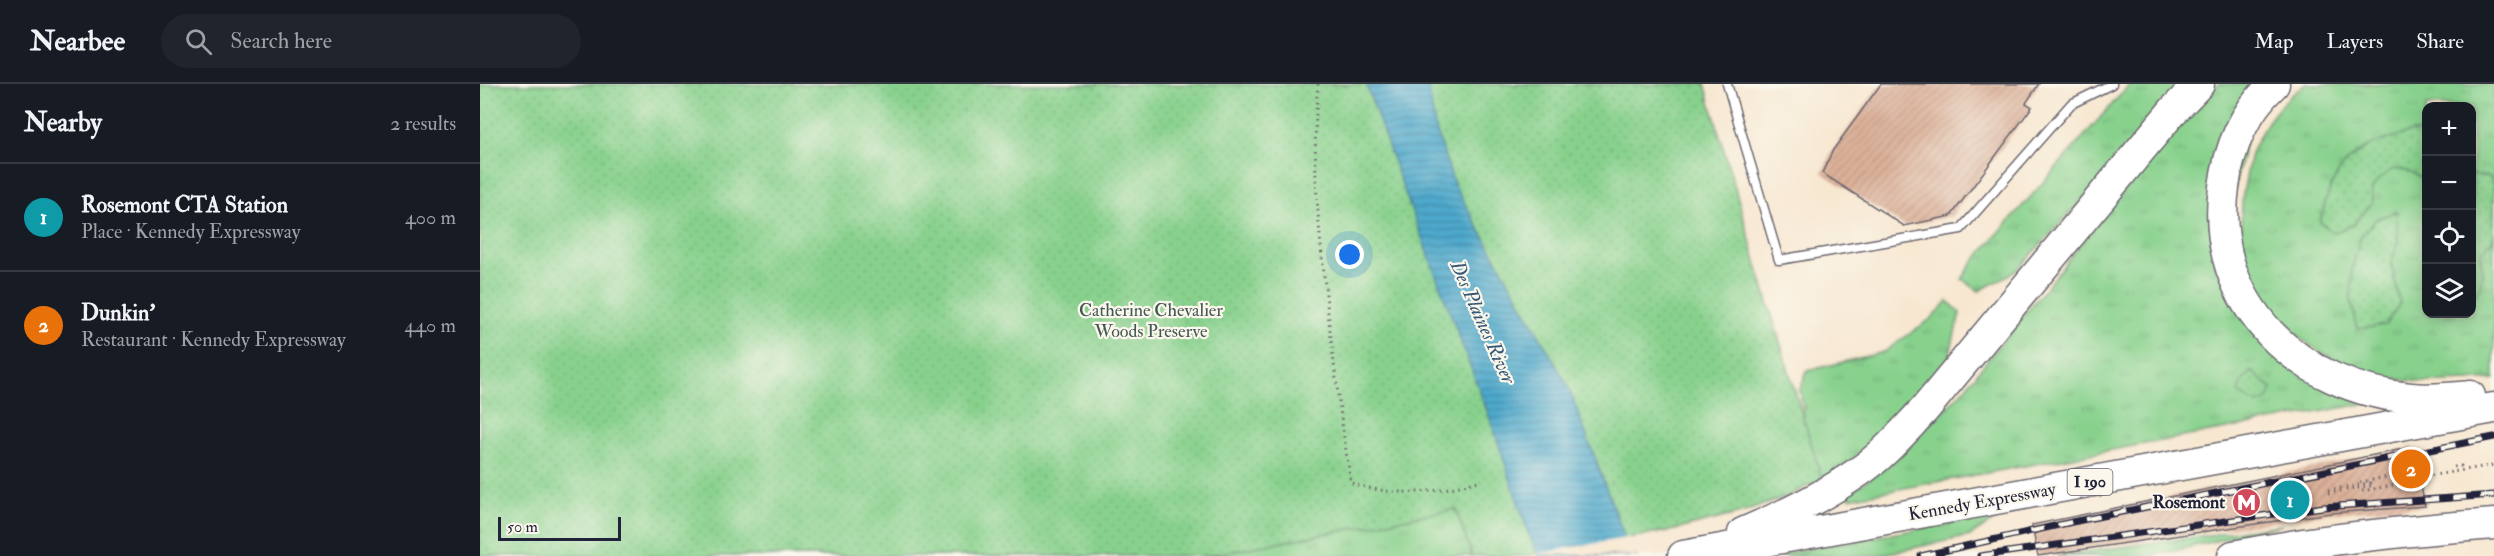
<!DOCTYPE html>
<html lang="en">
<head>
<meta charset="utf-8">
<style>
	:root { --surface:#171b24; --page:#20242c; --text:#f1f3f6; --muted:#9ea1a6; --line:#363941; --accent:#0b8043 }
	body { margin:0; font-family:"IM FELL Double Pica",serif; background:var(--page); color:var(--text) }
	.controls { position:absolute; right:18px; top:18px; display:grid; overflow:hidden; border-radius:12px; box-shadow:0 3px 15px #0003 }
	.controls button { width:54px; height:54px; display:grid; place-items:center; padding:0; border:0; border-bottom:2px solid var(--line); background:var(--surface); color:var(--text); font:30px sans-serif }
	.scale { position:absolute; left:18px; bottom:15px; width:123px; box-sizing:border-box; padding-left:6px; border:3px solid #22223b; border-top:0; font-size:16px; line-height:21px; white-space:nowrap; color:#22223b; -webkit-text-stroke:4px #fbf7ec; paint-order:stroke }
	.you { position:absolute; left:870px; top:171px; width:21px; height:21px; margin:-15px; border:4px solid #fff; border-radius:50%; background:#1a73e8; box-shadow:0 0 0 9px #1a73e833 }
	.badge { display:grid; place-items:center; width:39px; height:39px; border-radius:50%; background:var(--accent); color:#fff; font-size:20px; font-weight:700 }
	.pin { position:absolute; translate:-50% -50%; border:3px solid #fff; box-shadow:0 2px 6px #0006 }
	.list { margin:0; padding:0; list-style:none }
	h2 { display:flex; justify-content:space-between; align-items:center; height:78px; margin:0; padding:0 24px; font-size:26px }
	h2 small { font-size:20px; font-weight:400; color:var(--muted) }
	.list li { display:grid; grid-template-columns:39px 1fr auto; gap:18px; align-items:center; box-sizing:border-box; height:108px; padding:0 24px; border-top:2px solid var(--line) }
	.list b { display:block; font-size:22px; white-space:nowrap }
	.list p { margin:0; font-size:20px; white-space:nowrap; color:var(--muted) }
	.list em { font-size:20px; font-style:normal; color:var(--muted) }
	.icon { flex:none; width:33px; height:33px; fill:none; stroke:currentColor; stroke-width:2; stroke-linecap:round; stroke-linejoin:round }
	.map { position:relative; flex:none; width:2014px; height:472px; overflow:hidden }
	header { display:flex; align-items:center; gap:36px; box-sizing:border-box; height:84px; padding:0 30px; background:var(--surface); border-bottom:2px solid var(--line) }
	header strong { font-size:28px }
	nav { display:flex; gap:33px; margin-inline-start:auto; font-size:21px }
	.search { width:420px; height:54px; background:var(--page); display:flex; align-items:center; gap:15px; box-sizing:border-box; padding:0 21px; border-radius:33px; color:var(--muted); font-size:22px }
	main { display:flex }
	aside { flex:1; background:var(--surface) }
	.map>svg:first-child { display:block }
	.grass { fill:url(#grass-tufts); stroke:#557a64; stroke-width:1.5; fill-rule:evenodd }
	.park { fill:url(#park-dots); stroke:#557a64; stroke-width:1.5 }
	.water { fill:url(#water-rules); stroke:#386684; stroke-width:1.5 }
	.pier { fill:#f7e7d0 }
	.building { fill:url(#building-hatch) }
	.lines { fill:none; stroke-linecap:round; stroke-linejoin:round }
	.service-casing { stroke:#6d676f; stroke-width:11 }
	.motorway-casing { stroke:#6d676f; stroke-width:33 }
	.path { stroke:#6d676f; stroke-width:3; stroke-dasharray:1.5 4.5; stroke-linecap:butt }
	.service { stroke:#fff; stroke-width:8 }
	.motorway { stroke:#fff; stroke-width:30 }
	.rail-casing { stroke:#22223b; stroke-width:7 }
	.rail { stroke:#fbf7ec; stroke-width:4.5; stroke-dasharray:14; stroke-linecap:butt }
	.labels { text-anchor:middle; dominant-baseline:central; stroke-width:4.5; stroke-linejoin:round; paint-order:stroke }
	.shield { fill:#fbf7ec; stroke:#636270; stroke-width:1.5 }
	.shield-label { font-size:16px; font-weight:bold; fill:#22223b }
	.park-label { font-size:18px; fill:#415754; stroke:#fbf7ec }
	.street-label { font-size:18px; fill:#22223b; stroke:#fbf7ec }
	.poi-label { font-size:18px; font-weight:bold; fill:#22223b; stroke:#fbf7ec; text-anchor:end }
	.water-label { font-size:20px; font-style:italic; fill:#345875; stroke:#fbf7ec }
</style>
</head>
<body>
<header>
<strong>Nearbee</strong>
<div class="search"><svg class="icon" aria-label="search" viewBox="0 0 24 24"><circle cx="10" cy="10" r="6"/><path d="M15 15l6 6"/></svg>Search here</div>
<nav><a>Map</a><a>Layers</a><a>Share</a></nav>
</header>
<main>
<aside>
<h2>Nearby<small>2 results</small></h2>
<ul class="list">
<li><span class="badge" style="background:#0f9aa8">1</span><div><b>Rosemont CTA Station</b><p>Place · Kennedy Expressway</p></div><em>400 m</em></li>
<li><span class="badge" style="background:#e8710a">2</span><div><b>Dunkin'</b><p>Restaurant · Kennedy Expressway</p></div><em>440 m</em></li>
</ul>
</aside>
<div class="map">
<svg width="2014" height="472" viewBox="0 0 2014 472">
	<defs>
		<pattern id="grass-tufts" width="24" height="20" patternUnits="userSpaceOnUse" patternTransform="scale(1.5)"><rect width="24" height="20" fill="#88d18d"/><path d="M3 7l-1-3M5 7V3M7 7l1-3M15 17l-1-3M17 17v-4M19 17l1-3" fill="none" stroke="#75b37b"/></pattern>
		<pattern id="park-dots" width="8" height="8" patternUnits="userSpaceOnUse" patternTransform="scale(1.5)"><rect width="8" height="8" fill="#88d18d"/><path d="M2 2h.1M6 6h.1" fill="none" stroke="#75b37b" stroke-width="1.8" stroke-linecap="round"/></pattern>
		<pattern id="water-rules" width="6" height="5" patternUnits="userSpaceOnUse" patternTransform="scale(1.5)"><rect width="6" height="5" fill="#4ea9cc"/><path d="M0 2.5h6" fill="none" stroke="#4089a7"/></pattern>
		<pattern id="building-hatch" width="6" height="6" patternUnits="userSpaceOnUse" patternTransform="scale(1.5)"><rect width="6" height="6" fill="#dcb199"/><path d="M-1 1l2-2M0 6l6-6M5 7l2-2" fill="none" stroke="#bc9885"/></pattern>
	</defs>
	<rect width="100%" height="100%" fill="#fbf7ec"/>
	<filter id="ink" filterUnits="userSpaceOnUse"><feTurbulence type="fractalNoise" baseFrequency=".0167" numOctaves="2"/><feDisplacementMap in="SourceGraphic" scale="12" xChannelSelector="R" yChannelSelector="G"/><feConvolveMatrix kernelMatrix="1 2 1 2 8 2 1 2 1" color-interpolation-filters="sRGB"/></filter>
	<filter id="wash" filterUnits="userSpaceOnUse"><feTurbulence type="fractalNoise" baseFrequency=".008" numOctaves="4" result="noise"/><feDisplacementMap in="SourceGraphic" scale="24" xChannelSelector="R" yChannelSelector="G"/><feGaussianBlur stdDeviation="1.35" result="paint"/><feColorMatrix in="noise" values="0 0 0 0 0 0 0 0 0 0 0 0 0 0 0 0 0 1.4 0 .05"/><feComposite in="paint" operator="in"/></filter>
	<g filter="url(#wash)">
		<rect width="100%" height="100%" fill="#f7e7d0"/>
		<path class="grass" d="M1650,0H1703L1603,115L1536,187L1499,207L1482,195L1494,177Z
			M1738,0H1780L1735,182L1888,319L1370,414L1368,410L1413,378L1482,308L1677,65Z
			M1826,0H2014V295C1983,297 1949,301 1918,295C1815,278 1742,202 1766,94C1768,85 1769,75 1772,67C1782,43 1803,14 1826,0ZM1946,22H1992V230H1946Z
			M1468,217L1480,229L1467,281L1397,356L1352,390L1264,428L1194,446L1324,332L1320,305L1327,287L1404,268L1452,234Z
			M976,425L992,472H726Z
			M1524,430L1490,452L1395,472H1288Z
			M1802,441L1672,472H1576Z"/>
		<path class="park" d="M0,0H1225L1288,219L1342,395L1308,412L1264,428L1194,446L1045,472H992L976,425L726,472H0Z
			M1933,48L1946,49V90L1941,93C1916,79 1909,83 1892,104V119L1873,141L1853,149L1840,138C1854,77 1873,63 1933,48Z
			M1992,90L2010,93L2014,105V150L2012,157L2001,170C2002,187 2005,202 1992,215Z
			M1917,128L1918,159L1911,179L1920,220L1905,241L1878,245L1871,217L1872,184L1881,152L1897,134Z
			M1771,287L1792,305L1788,316L1777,320L1758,309L1761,299Z"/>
		<path class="water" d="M886,0H948L955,42L974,100L1088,302L1145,454L1157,472H1059L1049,451L1012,340L919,93Z"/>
		<path class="pier" d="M1149,453L1160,472L1055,470L1146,454Z"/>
		<g id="blocks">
			<path class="building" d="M1401,0H1559L1546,19L1552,23L1471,132L1424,142L1342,89L1353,66Z
				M1933,363L1945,422L1850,429L1558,472L1552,441Z"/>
		</g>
	</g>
	<g filter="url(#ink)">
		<use href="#blocks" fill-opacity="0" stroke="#6d676f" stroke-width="1.5"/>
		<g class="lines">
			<defs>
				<path id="service" d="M1247,0L1299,176L1481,145L1591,20L1632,0"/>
				<path id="motorway" d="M1794,0C1764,28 1749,63 1744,103C1728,220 1820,305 1931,314C1951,316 1970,314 1990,312
					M1263,449C1302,432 1341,414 1377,389C1403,372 1423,348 1444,326L1692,28L1719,0
					M1203,472L2014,324
					M1753,472C1841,455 1924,447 2014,440"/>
			</defs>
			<use href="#service" class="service-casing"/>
			<use href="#motorway" class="motorway-casing"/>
			<path class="path" d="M838,0C832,64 837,128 844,191C851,261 860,329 871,399C915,414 958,409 1002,396
				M1974,383L1981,382V386
				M1880,398L1924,390
				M1940,399L1949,397L1948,392L2014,381
				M1848,406L1895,398
				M1882,407L1926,399
				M1848,409L1895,401"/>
			<use href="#service" class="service"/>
			<use href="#motorway" class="motorway"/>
			<defs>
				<path id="rail" d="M1441,472L1592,438L2014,353
					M1500,472L1843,423L2014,411"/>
			</defs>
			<use href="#rail" class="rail-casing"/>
			<use href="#rail" class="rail"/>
		</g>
	</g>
	<defs>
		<symbol id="metro-disc" viewBox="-11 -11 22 22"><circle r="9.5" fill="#d1495b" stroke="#fbf7ec"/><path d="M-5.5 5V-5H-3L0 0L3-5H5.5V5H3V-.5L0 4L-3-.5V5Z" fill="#fff"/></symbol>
	</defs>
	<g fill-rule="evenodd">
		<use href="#metro-disc" x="1750" y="402" width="33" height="33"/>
	</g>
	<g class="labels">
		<rect class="shield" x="1587.5" y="385" width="45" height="26" rx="4.5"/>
		<g class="shield-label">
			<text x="1610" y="398">I 190</text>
		</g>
		<g class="park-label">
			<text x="671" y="226">Catherine Chevalier<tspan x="671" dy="21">Woods Preserve</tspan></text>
		</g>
		<g class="street-label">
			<text transform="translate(1502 418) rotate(-10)">Kennedy Expressway</text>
		</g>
		<g class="poi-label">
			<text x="1745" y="418">Rosemont</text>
		</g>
		<g class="water-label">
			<text transform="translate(1003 238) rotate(66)">Des Plaines River</text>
		</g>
	</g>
</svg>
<div class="controls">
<button>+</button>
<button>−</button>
<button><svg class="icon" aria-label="locate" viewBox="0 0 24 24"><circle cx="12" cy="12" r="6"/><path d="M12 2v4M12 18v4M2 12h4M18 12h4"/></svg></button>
<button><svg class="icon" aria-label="layers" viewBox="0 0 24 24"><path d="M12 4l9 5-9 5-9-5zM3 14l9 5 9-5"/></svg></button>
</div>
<div class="scale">50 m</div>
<div class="you"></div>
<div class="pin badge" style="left:1810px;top:416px;background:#0f9aa8">1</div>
<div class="pin badge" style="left:1931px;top:385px;background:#e8710a">2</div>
</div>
</main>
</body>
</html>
